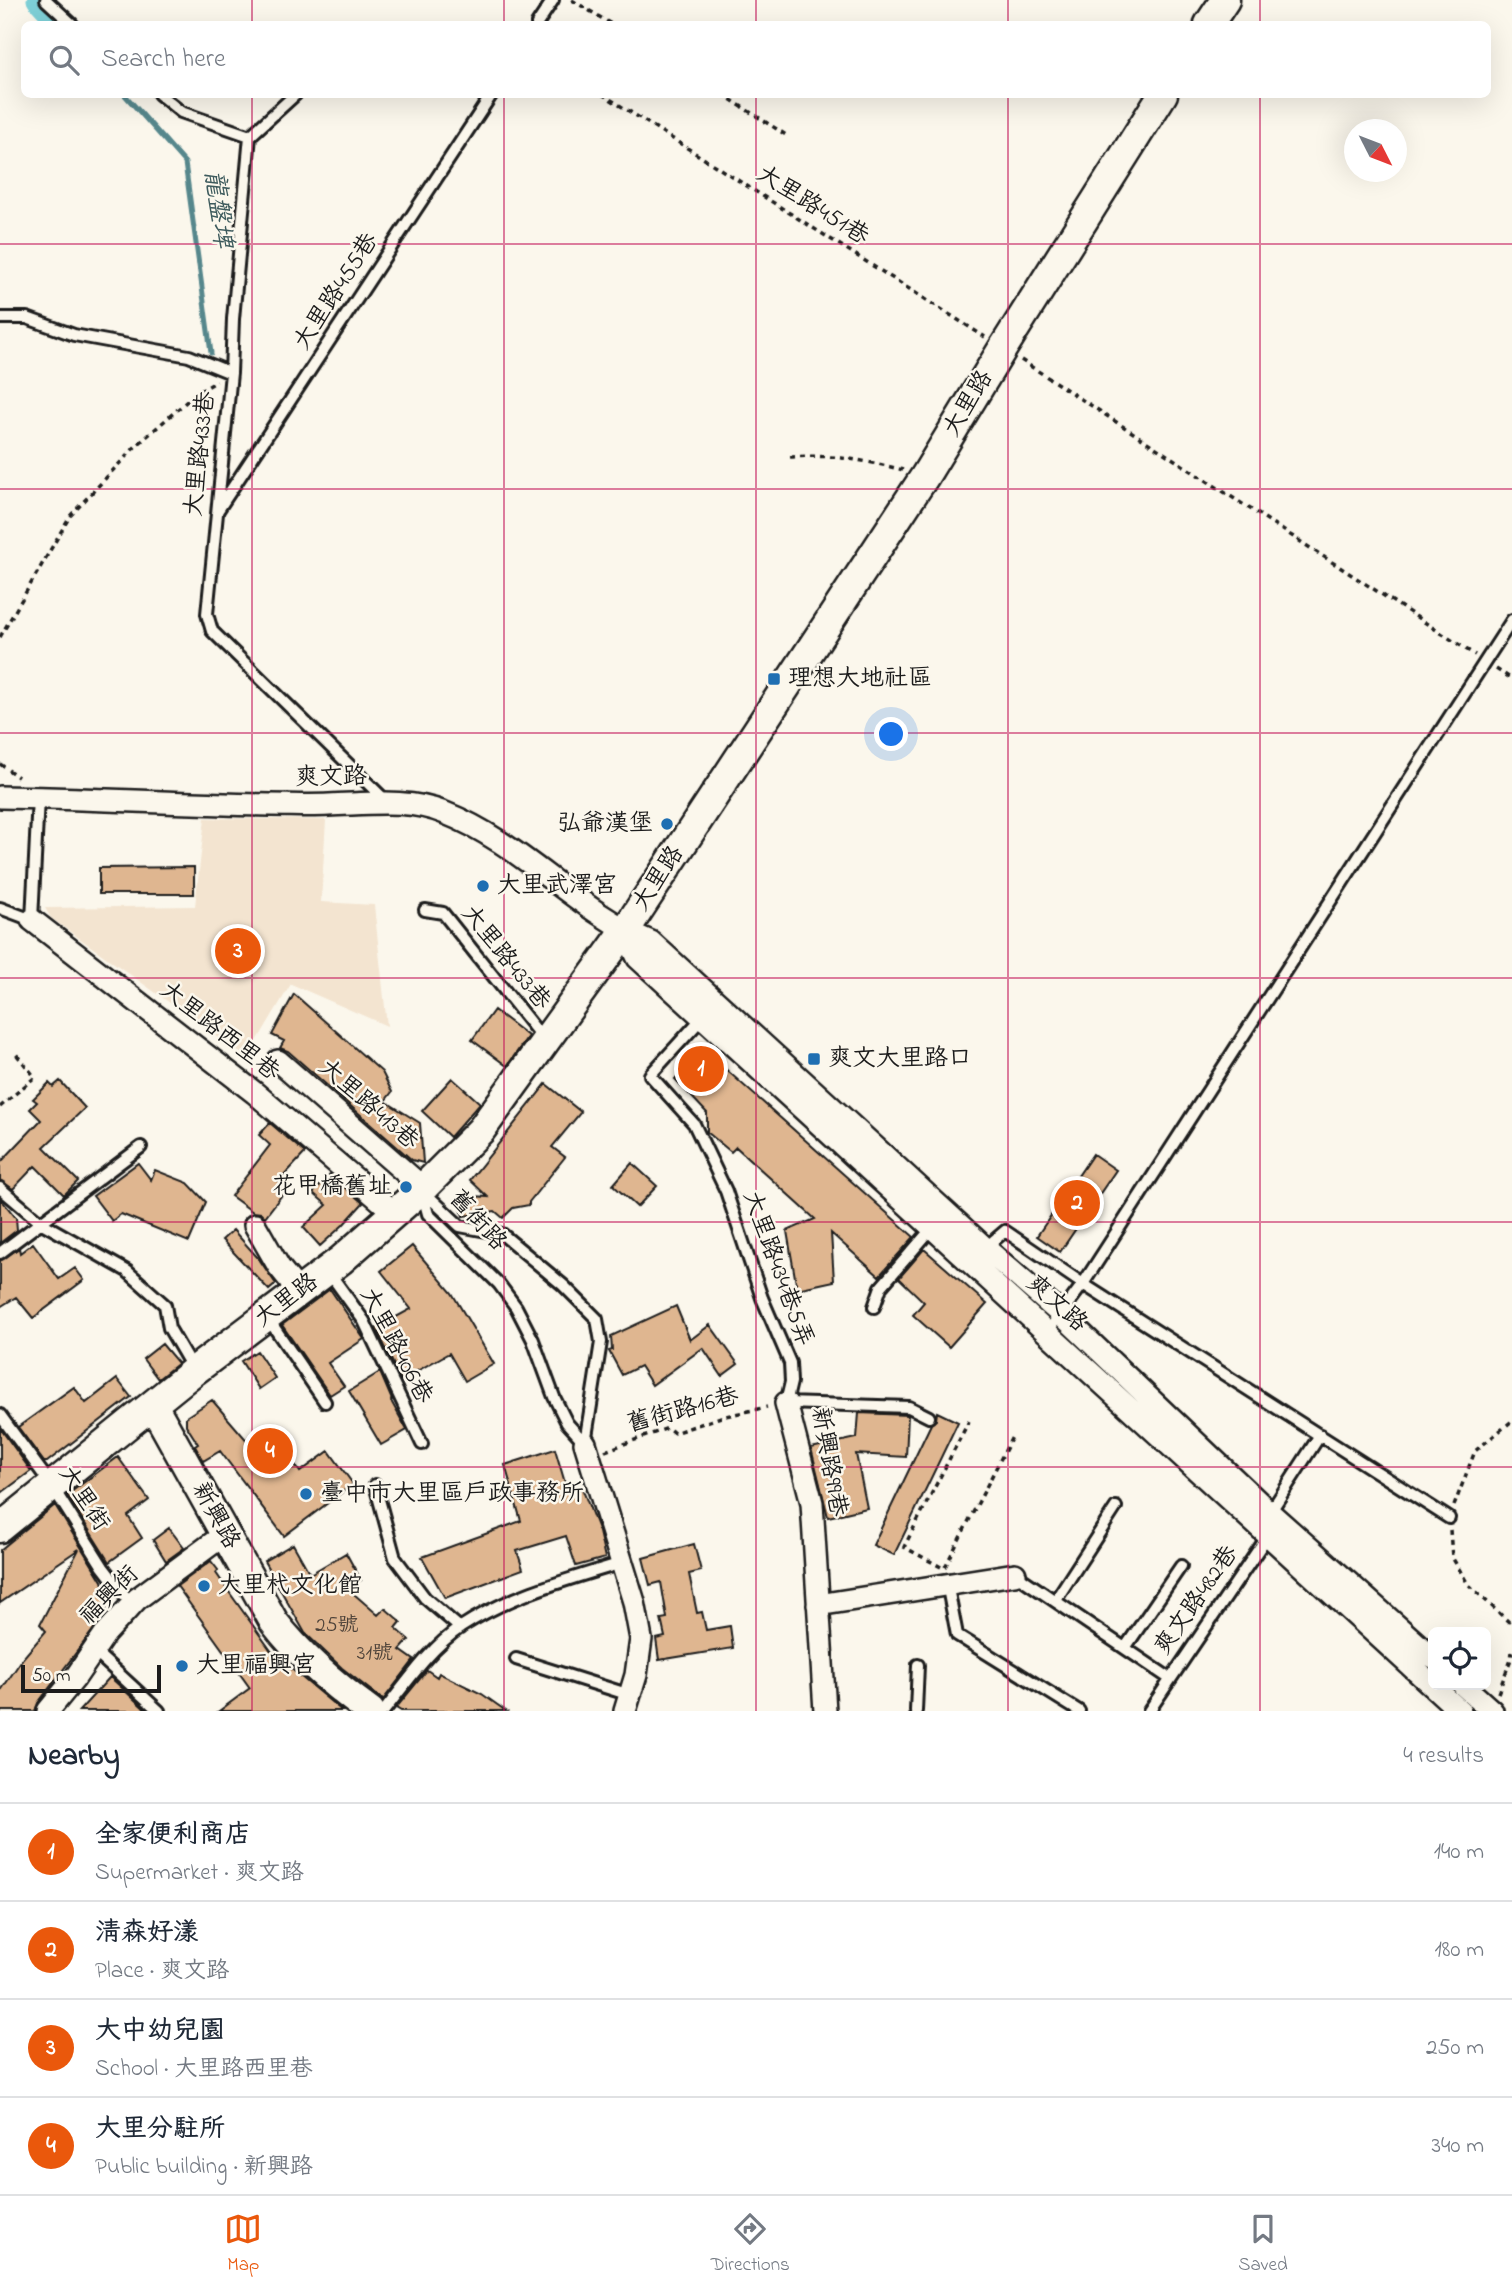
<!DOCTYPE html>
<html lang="en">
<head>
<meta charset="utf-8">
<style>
	:root { --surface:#fff; --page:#f6f6f7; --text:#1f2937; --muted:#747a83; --line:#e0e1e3; --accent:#ea580c }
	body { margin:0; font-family:"Indie Flower","LXGW WenKai TC",sans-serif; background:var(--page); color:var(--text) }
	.controls { position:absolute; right:21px; bottom:21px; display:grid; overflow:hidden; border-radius:10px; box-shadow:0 7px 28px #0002 }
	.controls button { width:63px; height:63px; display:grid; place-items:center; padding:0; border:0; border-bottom:2px solid var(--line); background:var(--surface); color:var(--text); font:35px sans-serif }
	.compass { position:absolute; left:1344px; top:119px; width:63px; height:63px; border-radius:50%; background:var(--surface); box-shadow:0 7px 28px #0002; rotate:132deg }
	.scale { position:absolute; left:21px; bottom:18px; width:140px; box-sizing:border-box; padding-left:7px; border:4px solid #1c1c1c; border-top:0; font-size:19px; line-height:24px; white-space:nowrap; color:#1c1c1c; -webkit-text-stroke:5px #fbf7ec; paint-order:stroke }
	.you { position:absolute; left:892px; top:735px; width:24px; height:24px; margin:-18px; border:5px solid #fff; border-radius:50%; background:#1a73e8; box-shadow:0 0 0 10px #1a73e833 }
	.badge { display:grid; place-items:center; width:46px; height:46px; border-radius:50%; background:var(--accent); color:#fff; font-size:23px; font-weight:700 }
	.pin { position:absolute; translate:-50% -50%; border:4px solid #fff; box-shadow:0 2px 7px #0006 }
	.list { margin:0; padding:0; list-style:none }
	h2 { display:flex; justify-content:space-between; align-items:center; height:91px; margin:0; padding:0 28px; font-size:30px }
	h2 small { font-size:23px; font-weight:400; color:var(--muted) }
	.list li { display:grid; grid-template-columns:46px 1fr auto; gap:21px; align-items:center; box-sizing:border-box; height:98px; padding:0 28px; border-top:2px solid var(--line) }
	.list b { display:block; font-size:26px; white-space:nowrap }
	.list p { margin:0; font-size:23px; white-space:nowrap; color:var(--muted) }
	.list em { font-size:23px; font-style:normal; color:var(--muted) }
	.icon { flex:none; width:38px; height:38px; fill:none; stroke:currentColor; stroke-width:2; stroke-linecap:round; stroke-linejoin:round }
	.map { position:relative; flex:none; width:1512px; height:1711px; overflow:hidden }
	.search { position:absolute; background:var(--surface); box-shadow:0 7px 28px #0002; left:21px; right:21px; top:21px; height:77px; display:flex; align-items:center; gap:18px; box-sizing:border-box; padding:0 24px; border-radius:10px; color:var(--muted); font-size:26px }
	.sheet { height:483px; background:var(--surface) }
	nav { display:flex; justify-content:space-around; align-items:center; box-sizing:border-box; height:98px; border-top:2px solid var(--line); background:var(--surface); font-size:19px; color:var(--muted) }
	nav a { display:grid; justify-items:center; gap:4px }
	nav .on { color:var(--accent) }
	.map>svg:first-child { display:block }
	.built { fill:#f3e4d0 }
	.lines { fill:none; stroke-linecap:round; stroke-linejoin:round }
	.stream { stroke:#57878c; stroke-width:5 }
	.canal { stroke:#7ecfd6; stroke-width:19 }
	.building { fill:#dfb690; stroke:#1c1c1c; stroke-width:2 }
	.lane-casing { stroke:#1c1c1c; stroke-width:16 }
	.street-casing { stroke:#1c1c1c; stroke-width:26 }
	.secondary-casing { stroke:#1c1c1c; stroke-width:33 }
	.path { stroke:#1c1c1c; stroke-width:3.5; stroke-dasharray:5 5; stroke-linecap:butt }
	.lane { stroke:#fbf7ec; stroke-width:10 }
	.street { stroke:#fbf7ec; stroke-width:21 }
	.secondary { stroke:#fbf7ec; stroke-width:28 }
	.grid { fill:none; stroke:#c2185b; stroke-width:2; stroke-opacity:0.55 }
	.poi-dot { fill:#1f6fb2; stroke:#fbf7ec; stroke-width:2.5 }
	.labels { text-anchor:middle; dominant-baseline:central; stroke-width:5; stroke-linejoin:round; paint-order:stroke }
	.number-label { font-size:21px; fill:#4d4239 }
	.street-label { font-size:24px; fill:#1c1c1c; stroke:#fbf7ec }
	.poi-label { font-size:24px; fill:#1c1c1c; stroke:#fbf7ec; text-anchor:start }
	.water-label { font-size:26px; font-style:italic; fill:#3e5b5d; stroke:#fbf7ec }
</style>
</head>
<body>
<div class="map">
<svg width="1512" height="1711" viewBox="0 0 1512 1711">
	<rect width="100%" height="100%" fill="#fbf7ec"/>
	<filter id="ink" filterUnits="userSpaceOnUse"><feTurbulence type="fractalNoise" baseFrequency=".0143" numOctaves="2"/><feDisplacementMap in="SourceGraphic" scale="14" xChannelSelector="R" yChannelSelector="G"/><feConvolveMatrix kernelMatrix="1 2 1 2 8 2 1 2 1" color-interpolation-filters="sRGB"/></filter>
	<g filter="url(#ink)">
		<path class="built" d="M205,818L326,820L321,902L374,905L387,1026L291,984L247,1058L51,918L45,908L195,906Z"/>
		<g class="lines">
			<path class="stream" d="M56,22L59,24
				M124,94L185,163L211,353"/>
			<path class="canal" d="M36,0L56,22"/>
		</g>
		<path class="building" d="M194,867V894H99V868Z
			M294,994L382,1072L392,1092L385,1101L420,1123L423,1163L412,1160L288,1051L280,1048L284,1041L272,1035Z
			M494,1010L528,1036L507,1066L472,1040Z
			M703,1049L914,1237L879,1276L831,1233L834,1281L797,1289L787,1231L815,1219L736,1147L731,1152L707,1132V1113L675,1079Z
			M452,1078L480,1103L450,1137L422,1111Z
			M60,1081L85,1108L44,1147L78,1181L64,1195L35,1166L13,1189L0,1180V1163L41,1120L30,1109L37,1102L33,1099L49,1083L53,1087Z
			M546,1084L581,1112L552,1147L565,1157L529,1202V1205L513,1208L503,1218L495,1211L463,1216L458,1195L488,1197L470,1180Z
			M270,1123L305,1153L279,1181L288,1187L265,1217L261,1213L253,1212L231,1196L270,1145L259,1135Z
			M1093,1154L1116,1170L1060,1252L1037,1236Z
			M138,1163L151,1180L155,1170L188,1183L206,1202L189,1242L121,1214L112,1221L93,1196Z
			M632,1163L657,1186L637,1207L613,1185Z
			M330,1175L363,1203L343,1225L320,1246L303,1227L327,1205L313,1193Z
			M0,1198L16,1218L17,1230L0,1243Z
			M233,1230L259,1259L276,1284L269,1290L222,1240Z
			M33,1243L59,1279L75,1268L84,1280L33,1318L16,1297L0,1307V1261L19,1248L20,1253Z
			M412,1246L452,1293L494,1364L465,1381L449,1353L401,1380L376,1328L411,1309L381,1271Z
			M924,1249L987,1304L949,1347L913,1315L924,1302L899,1278Z
			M330,1289L364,1339L328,1363L344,1386L330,1395L282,1325Z
			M676,1306L690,1340L710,1325L738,1364L722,1376L703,1348L652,1385L640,1366L622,1375L609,1351L612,1350L611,1336Z
			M162,1344L178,1363L158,1379L143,1359Z
			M257,1351L275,1378L259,1389L241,1361Z
			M380,1372L392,1400L391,1401L407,1430L381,1445L349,1391Z
			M117,1379L131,1397L47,1462H44L18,1427L74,1387L86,1403Z
			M212,1400L255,1450L275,1436L300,1472L329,1451L353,1484L284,1536L220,1451L203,1461L195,1446L198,1444L186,1425V1417Z
			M937,1412L958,1422L894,1555L873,1545L931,1424L936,1420Z
			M859,1413L908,1415L906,1457L856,1454L867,1508L828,1517L811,1448L857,1438Z
			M0,1428L31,1471L0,1494Z
			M555,1449L568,1493L582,1488L599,1532L605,1558L576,1566L566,1536L517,1551L523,1569L445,1598L422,1557L521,1521L505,1465Z
			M118,1457L149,1500L128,1516L142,1538L109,1562L67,1495Z
			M55,1505L102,1581L107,1598L106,1613L38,1703L35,1711H0V1692L23,1658L46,1631L40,1624L79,1549L0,1603V1550Z
			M169,1528L184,1548L166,1561L153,1540Z
			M293,1544L310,1574L346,1553L361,1580L347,1588L378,1615L385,1608L401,1622L396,1628L409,1640L400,1650L414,1660L383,1700L342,1668L305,1633L264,1561Z
			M694,1544L701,1571L689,1574L697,1613L702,1612L706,1630L730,1626L733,1648L659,1660L656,1639L665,1637L661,1619L667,1618L661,1582L650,1585L643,1558Z
			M211,1561L218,1570L216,1573L229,1592L282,1666L287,1663L294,1671L342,1711H219L250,1688L177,1586Z
			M427,1670L437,1677L439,1673L482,1694L506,1711H401L396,1708Z
			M110,1677L147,1711H79Z"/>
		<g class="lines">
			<defs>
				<path id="lane" d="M46,0L72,24
					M537,24L553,0
					M159,94L181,112L250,136L233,319L231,373L207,614L212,631L387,802
					M250,136L296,94
					M0,318H27L74,335L189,356L231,373
					M218,510L492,94
					M0,908L32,920L38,797
					M425,910L443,913L544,1040
					M704,1016L650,1075L694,1124L726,1191L762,1298L790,1363L791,1382L786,1403L909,1407L929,1417
					M0,1188L40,1222L127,1271L165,1305L169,1328L193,1369
					M423,1191L460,1226L502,1234L563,1285L597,1319L601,1342L585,1443
					M422,1192L428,1214L499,1284L516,1307L533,1340L554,1397L567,1423L585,1443
					M985,1248L1005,1231L1083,1284L1449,1518
					M0,1253L141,1147
					M328,1271L364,1321L422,1444
					M874,1307L881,1287L933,1227
					M267,1317L325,1402
					M1047,1332L1083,1284L1512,620
					M0,1415L52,1486L103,1567L132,1605
					M375,1485L395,1558L425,1598L460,1628
					M1269,1514L1320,1435
					M1015,1574L1169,1678
					M947,1583L957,1635L1079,1711
					M1055,1601L1116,1507
					M1125,1648L1181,1566
					M94,1651L159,1711
					M516,1659L630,1695
					M384,1711C407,1682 430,1648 461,1627C510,1595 566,1580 622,1563
					M916,1711L918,1665
					M1149,1711L1269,1534"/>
				<path id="street" d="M0,797C90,798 181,804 271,805C290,805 310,806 329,805C368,804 408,798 445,813C522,843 576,911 651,942L985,1248L1062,1315L1269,1512L1433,1658
					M32,920L255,1093L395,1213
					M625,931L638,958L1460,1711
					M278,1061L414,1180L422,1189
					M255,1225L279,1267L292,1283L291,1298
					M786,1403L812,1503L825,1711
					M585,1443L634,1602L641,1639L636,1675L625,1711
					M818,1605L1015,1574
					M1463,1685L1492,1711
					M48,1711L75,1678L105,1634L137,1599L225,1534"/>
				<path id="secondary" d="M1209,24L1225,0
					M153,1405L274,1622C301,1657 334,1685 370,1711
					M0,1528L194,1371L341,1260L422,1189L481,1130L625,931L925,476L1003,348L1163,94"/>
			</defs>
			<use href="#lane" class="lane-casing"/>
			<use href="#street" class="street-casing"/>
			<use href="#secondary" class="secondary-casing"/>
			<path class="path" d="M572,0L611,24
				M602,94L985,337
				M722,94L786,135
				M1021,360L1475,655
				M790,457C829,454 865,460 903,470
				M0,637L70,516L135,447L195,394L217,381
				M1496,669L1512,679
				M0,764L18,777
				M0,1107L35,1077L16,1054
				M605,1451L668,1428L674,1433L721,1417L767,1407
				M1454,1506L1475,1451L1512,1421
				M1450,1530L1452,1557L1468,1584L1512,1625
				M941,1567L904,1547L969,1421
				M945,1567L1013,1435
				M1498,1693L1511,1659L1512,1652"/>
			<use href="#lane" class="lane"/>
			<use href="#street" class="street"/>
			<use href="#secondary" class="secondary"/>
		</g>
	</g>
	<path class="grid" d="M252,0V24M504,0V24M756,0V24M1008,0V24M1260,0V24M252,94V1711M504,94V1711M756,94V1711M1008,94V1711M1260,94V1711M0,244H1512M0,489H1512M0,733H1512M0,978H1512M0,1222H1512M0,1467H1512"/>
	<g class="poi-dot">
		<rect x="767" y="672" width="14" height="14" rx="3.5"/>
		<circle cx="667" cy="824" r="7"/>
		<circle cx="483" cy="886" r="7"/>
		<rect x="807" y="1052" width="14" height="14" rx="3.5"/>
		<circle cx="406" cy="1187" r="7"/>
		<circle cx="306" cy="1494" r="7"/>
		<circle cx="204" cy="1586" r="7"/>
		<circle cx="182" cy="1666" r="7"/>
	</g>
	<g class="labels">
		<g class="number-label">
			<text x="337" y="1626">25號</text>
			<text x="375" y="1654">31號</text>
		</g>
		<g class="street-label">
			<text transform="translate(812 206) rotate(32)">大里路451巷</text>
			<text transform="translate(337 292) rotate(-57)">大里路455巷</text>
			<text transform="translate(969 404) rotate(-59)">大里路</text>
			<text transform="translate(201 454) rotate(-84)">大里路433巷</text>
			<text transform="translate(331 778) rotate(-1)">爽文路</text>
			<text transform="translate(659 879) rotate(-57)">大里路</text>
			<text transform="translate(505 958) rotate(51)">大里路433巷</text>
			<text transform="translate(219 1032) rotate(38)">大里路西里巷</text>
			<text transform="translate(368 1105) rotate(41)">大里路413巷</text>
			<text transform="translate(477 1221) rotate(48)">舊街路</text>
			<text transform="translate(777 1269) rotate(70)">大里路434巷5弄</text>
			<text transform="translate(287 1301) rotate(-37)">大里路</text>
			<text transform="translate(1056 1304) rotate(42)">爽文路</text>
			<text transform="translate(395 1346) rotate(62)">大里路406巷</text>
			<text transform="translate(683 1411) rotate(-15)">舊街路16巷</text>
			<text transform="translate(828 1462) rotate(80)">新興路99巷</text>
			<text transform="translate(83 1499) rotate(57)">大里街</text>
			<text transform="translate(215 1516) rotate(61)">新興路</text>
			<text transform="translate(110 1596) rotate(-45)">福興街</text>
			<text transform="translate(1197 1601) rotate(-55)">爽文路482巷</text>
		</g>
		<g class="poi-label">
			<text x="788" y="679">理想大地社區</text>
			<text x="653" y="824" text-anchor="end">弘爺漢堡</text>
			<text x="497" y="886">大里武澤宮</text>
			<text x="828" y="1059">爽文大里路口</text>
			<text x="392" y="1187" text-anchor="end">花甲橋舊址</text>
			<text x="320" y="1494">臺中市大里區戶政事務所</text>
			<text x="218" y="1586">大里杙文化館</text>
			<text x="196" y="1666">大里福興宮</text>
		</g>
		<g class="water-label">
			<text transform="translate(217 209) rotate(82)">龍盤埤</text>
		</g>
	</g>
</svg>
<div class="controls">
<button><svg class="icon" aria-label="locate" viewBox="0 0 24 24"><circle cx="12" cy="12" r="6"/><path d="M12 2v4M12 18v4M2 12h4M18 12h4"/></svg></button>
</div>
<svg class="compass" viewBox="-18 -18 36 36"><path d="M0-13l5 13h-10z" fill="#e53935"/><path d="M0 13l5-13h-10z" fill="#747a83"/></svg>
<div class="scale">50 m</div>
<div class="you"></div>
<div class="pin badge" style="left:701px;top:1069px">1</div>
<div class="pin badge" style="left:1077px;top:1203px">2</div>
<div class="pin badge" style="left:238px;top:951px">3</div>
<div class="pin badge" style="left:270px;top:1451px">4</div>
<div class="search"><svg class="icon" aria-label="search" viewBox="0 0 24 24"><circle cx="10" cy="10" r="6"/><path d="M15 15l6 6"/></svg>Search here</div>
</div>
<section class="sheet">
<h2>Nearby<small>4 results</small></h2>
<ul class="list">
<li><span class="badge">1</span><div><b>全家便利商店</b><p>Supermarket · 爽文路</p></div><em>140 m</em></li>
<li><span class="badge">2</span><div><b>清森好漾</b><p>Place · 爽文路</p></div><em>180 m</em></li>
<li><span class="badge">3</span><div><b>大中幼兒園</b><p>School · 大里路西里巷</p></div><em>250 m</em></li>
<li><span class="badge">4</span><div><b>大里分駐所</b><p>Public building · 新興路</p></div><em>340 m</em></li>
</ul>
</section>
<nav>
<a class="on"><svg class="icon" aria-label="map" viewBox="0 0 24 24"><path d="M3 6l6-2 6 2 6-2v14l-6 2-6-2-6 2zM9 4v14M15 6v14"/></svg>Map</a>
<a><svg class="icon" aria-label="directions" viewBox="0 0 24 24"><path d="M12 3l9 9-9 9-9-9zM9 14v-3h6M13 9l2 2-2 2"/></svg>Directions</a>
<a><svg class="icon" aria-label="saved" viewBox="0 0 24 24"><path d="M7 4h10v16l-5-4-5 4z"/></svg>Saved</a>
</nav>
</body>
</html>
